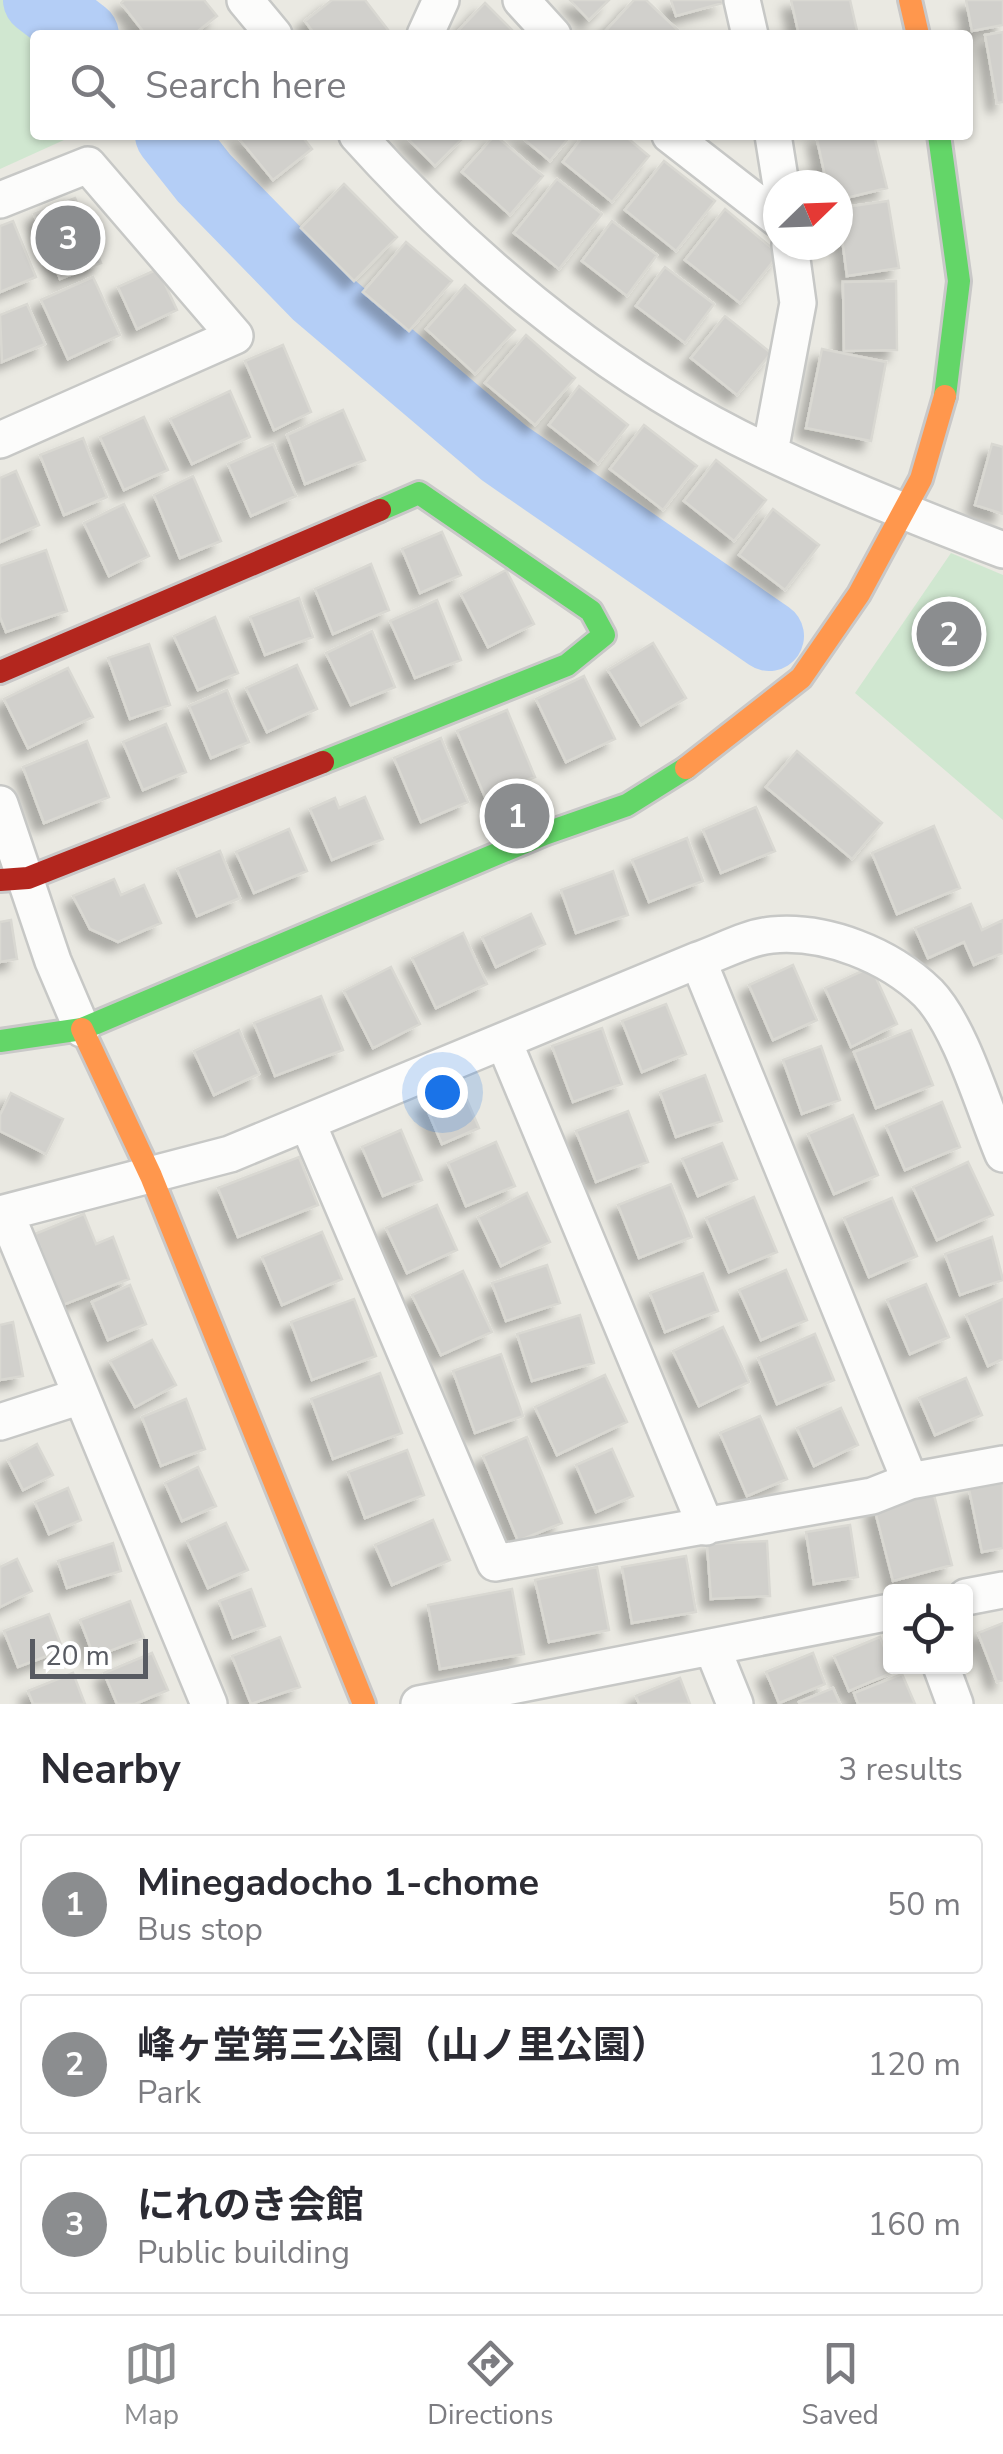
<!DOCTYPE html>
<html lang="en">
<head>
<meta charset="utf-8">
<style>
	:root { --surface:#fff; --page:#f7f7f7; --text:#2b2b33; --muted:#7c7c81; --line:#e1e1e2; --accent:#8b8d8f }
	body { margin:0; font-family:"Nunito Sans","Noto Sans JP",sans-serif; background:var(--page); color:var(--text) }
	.controls { position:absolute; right:30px; bottom:30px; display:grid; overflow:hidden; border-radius:10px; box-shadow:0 2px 8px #0004 }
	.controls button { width:90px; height:90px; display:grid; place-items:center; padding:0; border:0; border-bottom:2px solid var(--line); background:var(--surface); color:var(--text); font:50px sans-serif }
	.compass { position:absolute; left:763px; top:170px; width:90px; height:90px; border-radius:50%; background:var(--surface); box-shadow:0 2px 8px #0004; rotate:67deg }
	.scale { position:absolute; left:30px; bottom:25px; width:118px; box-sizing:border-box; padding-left:10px; border:5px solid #585b62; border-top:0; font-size:28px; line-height:35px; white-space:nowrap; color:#585b62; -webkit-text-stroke:8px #fff; paint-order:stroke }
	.you { position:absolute; left:442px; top:1092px; width:35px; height:35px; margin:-25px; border:8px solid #fff; border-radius:50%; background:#1a73e8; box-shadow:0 0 0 15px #1a73e833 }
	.badge { display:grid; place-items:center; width:65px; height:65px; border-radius:50%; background:var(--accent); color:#fff; font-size:32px; font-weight:700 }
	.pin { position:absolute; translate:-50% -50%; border:5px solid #fff; box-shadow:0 2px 10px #0006 }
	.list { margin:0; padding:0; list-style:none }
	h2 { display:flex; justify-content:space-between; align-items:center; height:130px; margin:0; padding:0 40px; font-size:42px }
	h2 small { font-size:32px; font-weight:400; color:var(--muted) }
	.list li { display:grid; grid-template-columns:65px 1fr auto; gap:30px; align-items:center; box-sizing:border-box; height:140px; margin:0 20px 20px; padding:0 20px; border:2px solid var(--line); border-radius:10px }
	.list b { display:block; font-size:38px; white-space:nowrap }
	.list p { margin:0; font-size:32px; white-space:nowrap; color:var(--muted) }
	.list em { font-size:32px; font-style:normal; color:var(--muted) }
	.icon { flex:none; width:55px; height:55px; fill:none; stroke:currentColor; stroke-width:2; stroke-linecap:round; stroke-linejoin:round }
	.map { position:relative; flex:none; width:1003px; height:1704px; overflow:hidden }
	.search { position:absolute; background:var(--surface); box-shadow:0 2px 8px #0004; left:30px; right:30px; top:30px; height:110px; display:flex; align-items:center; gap:25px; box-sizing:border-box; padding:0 35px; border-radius:10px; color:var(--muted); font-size:38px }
	.sheet { height:610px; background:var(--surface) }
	nav { display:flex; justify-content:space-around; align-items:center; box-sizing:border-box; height:140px; border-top:2px solid var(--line); background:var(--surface); font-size:28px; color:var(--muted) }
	nav a { display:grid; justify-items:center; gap:5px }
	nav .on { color:var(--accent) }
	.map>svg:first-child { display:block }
	.green { fill:#d0e7d0 }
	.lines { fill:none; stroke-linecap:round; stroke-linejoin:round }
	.river { stroke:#b4cef6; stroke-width:70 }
	.building { fill:#d1d0cc; stroke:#d9d8d2; stroke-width:2.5; filter:url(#shadow) }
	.street-casing { stroke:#c7c8c6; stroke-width:40 }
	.fast-casing { stroke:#c9c8c8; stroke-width:28 }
	.slow-casing { stroke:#c9c8c8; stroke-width:28 }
	.jam-casing { stroke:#c9c8c8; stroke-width:28 }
	.street { stroke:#fcfcfb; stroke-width:35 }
	.fast { stroke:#63d668; stroke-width:22 }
	.slow { stroke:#ff974d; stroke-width:22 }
	.jam { stroke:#b3261e; stroke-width:22 }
</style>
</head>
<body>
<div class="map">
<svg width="1003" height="1704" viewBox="0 0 1003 1704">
	<defs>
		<filter id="shadow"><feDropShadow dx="-9" dy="9" stdDeviation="5" flood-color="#0004"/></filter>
	</defs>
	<rect width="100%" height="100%" fill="#eae9e2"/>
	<path class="green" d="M0,0H66L92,35H35V135H75L0,169Z
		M951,553L1003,575V820L855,693Z"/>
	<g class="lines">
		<path class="river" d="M38,0L84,35
			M170,135L204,178L317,294L504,453L769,636"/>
	</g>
	<path class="building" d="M124,0H204L217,16L193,35H146L121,3Z
		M332,0H365L392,35H315L305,21Z
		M570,0H609L589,20Z
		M634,0H646L683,35H602Z
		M671,0H722L723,3L676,16Z
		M791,0H850L858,35H799Z
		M966,0H1003V25L972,31Z
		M485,3L517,35H454Z
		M1003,32V102L997,103L985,35Z
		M236,135H301L312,149L273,180Z
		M404,135H466L435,166Z
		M495,135L543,176L510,215L462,172Z
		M519,135H571L550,161Z
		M584,135H624L649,156L612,202L563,162Z
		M816,135H874L887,188L838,200V185H827Z
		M664,161L715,201L676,251L625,210Z
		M557,179L602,214L559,269L514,233Z
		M344,184L397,237L354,281L301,228Z
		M75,198L101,263L60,279L34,214Z
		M888,201L899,268L847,276L838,208Z
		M725,209L779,254L740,303L685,260Z
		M13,221L36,277L0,292V226Z
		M612,221L657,255L627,296L582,261Z
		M406,242L452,281L409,331L363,292Z
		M665,267L714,304L685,343L636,306Z
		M158,269L177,310L137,329L118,287Z
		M93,277L120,335L68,359L41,300Z
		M896,281L897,350L844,351L843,282Z
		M465,285L515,330L475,374L426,329Z
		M27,304L45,344L2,362L0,315Z
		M725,316L771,353L737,395L691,358Z
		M526,335L575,378L535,425L485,383Z
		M283,345L311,412L274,430L245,361Z
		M822,349L886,362L871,441L806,428Z
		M579,386L628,425L598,464L549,425Z
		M230,391L250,437L192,464L170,419Z
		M343,410L365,460L305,484L287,435Z
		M144,417L168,470L124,490L100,437Z
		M644,425L697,466L663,510L610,469Z
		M83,438L107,497L64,515L40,455Z
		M273,444L296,496L251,516L228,464Z
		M992,444L1003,447V514L975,505Z
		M716,460L766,500L734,541L684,501Z
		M16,471L39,525L0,542V478Z
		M193,476L221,541L180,558L154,495Z
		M124,504L149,556L109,576L84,523Z
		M773,509L819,545L785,590L739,555Z
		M442,532L461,575L420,593L402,549Z
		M46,550L67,611L6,632L0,617V566Z
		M371,564L389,610L333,634L315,589Z
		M506,570L534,624L488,647L461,594Z
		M299,598L313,637L265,655L250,617Z
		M437,600L461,660L415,678L390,621Z
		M215,617L238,673L198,690L174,636Z
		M372,631L395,687L351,705L326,653Z
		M653,643L686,698L641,725L608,670Z
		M149,644L170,705L130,719L108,658Z
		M297,665L317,709L267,732L246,688Z
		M68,668L93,717L28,748L4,699Z
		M584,676L615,739L566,762L536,699Z
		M227,690L249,742L211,758L189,706Z
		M507,710L535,777L485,797L457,731Z
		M166,724L186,772L143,790L123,742Z
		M441,738L468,802L421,822L394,758Z
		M87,741L109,797L44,823L23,767Z
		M797,751L882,823L852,859L766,787Z
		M365,797L383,839L332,860L310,809L335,798L339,808Z
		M756,807L775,851L721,873L703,830Z
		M934,826L960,888L897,914L872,853Z
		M289,829L307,871L254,893L236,852Z
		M687,838L703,881L649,902L632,860Z
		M220,851L240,898L197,916L177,869Z
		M613,871L628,915L576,933L561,890Z
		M114,879L121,895L144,885L161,923L118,942L90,929L73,896Z
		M971,904L982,930L1003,920V953L974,965L964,942L928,958L915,928Z
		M531,914L545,944L496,967L482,937Z
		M11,920L17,959L0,962V922Z
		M463,933L487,984L436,1008L412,958Z
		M793,965L817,1020L773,1040L749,985Z
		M391,967L420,1024L373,1048L344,991Z
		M871,967L897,1024L851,1047L825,988Z
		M321,996L343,1050L275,1076L254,1023Z
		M666,1004L686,1054L642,1072L622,1021Z
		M602,1028L622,1084L573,1102L552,1046Z
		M239,1030L259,1074L214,1095L194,1051Z
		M911,1030L933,1085L876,1108L854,1052Z
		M821,1046L840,1100L802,1114L783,1060Z
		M705,1075L722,1121L676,1137L660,1092Z
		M461,1086L479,1128L442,1144L424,1102Z
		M11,1093L63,1119L46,1154L0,1131V1115Z
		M942,1102L960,1147L905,1170L886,1126Z
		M628,1111L648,1162L596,1182L576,1131Z
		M853,1115L878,1175L834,1194L808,1134Z
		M401,1130L422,1180L383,1196L362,1147Z
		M496,1142L515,1186L466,1206L448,1163Z
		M722,1143L737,1179L698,1196L682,1159Z
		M299,1157L318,1205L238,1237L218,1188Z
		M968,1162L993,1215L937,1240L913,1187Z
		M671,1184L692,1237L639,1258L618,1205Z
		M527,1193L550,1242L501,1266L478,1217Z
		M754,1197L777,1252L729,1272L706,1218Z
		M892,1198L917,1256L869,1277L844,1218Z
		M437,1205L457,1250L407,1273L386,1228Z
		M84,1214L96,1244L113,1237L129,1279L63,1305L35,1234Z
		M322,1232L342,1279L282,1305L262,1257Z
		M992,1237L1003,1280L960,1295L945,1254Z
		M547,1265L560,1303L506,1321L492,1283Z
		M786,1270L807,1320L761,1340L739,1290Z
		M463,1271L492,1332L441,1355L412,1295Z
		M703,1273L718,1311L665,1332L650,1293Z
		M926,1284L949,1337L910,1354L887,1300Z
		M130,1285L146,1324L108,1340L92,1302Z
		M354,1299L376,1356L312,1380L291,1322Z
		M1003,1299V1359L988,1366L966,1315Z
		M580,1315L594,1363L532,1381L517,1334Z
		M13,1322L23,1376L0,1380V1325Z
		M723,1327L749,1382L699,1406L673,1351Z
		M815,1334L834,1380L777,1404L758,1358Z
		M152,1340L176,1385L135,1407L110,1361Z
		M501,1354L523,1416L475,1433L453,1371Z
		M380,1373L402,1433L333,1459L311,1399Z
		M605,1375L627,1422L557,1455L535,1407Z
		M966,1378L982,1415L935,1435L919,1398Z
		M186,1399L205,1449L161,1466L142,1417Z
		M841,1408L858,1445L814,1466L797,1428Z
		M760,1416L787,1479L747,1496L720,1433Z
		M527,1437L562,1523L518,1541L483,1456Z
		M37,1444L53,1475L23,1490L8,1460Z
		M612,1449L633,1496L596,1512L576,1465Z
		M407,1450L424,1495L365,1518L348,1472Z
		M198,1467L216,1506L182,1521L165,1483Z
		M1003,1483V1548L982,1552L969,1489Z
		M68,1488L81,1520L49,1534L35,1502Z
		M933,1491L952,1565L893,1581L874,1507Z
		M433,1520L450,1560L392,1585L375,1545Z
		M226,1523L248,1570L208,1588L187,1541Z
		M850,1525L858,1577L814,1584L806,1532Z
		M767,1541L770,1596L711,1599L707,1544Z
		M113,1543L121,1571L67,1588L58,1561Z
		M686,1556L696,1612L632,1623L622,1567Z
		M17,1559L32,1591L0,1607V1567Z
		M597,1567L609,1630L549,1642L535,1580Z
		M251,1589L265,1626L233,1638L219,1601Z
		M512,1589L524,1654L440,1669L428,1605Z
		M130,1601L144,1638L94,1657L80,1620Z
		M49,1614L63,1650L18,1667L4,1631Z
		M1003,1623V1680L997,1682L978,1633Z
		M280,1637L300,1687L251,1704L232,1656Z
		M880,1637L894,1672L849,1691L834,1656Z
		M152,1653L168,1690L135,1704H117L104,1673Z
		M813,1653L825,1684L779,1703L766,1672Z
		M73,1673L85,1704H33L28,1691Z
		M902,1674L915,1704H858L854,1693Z
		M680,1678L690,1704H639L636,1696Z
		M833,1688L840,1704H800L799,1702Z"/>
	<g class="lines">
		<defs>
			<path id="street" d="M245,0L274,35
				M521,0L553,35
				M742,0L750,35
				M425,35L441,0
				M357,135C463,253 595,365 737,437C823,480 913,516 1003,550
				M670,135L778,219
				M773,135L781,185
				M0,200L88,165L235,336L0,440
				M770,452L798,303L790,245
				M0,804L53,961L82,1029
				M698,960L910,1481
				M504,1042L706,1527
				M308,1124L495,1563L872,1496L910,1481L1003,1464
				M0,1214L230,1154L698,960C721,952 748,937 772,935C826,930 889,955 928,993C961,1027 984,1109 1003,1154
				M6,1214L209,1704
				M0,1422L81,1396
				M966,1597L1003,1590
				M712,1647L735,1704
				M941,1666L955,1704
				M419,1704L890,1612"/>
			<path id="fast" d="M939,135L959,281L945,396
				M323,762L567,665L604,635L591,611L419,493L380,510
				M0,1041L82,1029L544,834L627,805L686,768"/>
			<path id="slow" d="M910,0L918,35
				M686,768L801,678L859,594L921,479L945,396
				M82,1029L151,1176L364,1704"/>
			<path id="jam" d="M0,672L380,510
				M0,880L28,878L323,762"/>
		</defs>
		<use href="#street" class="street-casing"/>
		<use href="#fast" class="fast-casing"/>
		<use href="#slow" class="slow-casing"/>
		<use href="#jam" class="jam-casing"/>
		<use href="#street" class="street"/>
		<use href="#fast" class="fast"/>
		<use href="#slow" class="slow"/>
		<use href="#jam" class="jam"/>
	</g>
</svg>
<div class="controls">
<button><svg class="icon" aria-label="locate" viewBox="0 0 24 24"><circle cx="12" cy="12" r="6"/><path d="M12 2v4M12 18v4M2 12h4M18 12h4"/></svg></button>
</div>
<svg class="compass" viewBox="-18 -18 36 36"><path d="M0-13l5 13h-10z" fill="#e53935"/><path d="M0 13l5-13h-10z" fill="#7c7c81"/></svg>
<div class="scale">20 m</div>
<div class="you"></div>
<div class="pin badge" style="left:517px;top:816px">1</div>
<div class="pin badge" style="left:949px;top:634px">2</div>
<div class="pin badge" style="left:68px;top:238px">3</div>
<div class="search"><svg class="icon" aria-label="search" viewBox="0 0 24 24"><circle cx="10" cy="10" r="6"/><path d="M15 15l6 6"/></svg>Search here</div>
</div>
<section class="sheet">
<h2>Nearby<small>3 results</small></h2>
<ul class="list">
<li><span class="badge">1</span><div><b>Minegadocho 1-chome</b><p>Bus stop</p></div><em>50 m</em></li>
<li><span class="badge">2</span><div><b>峰ヶ堂第三公園（山ノ里公園）</b><p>Park</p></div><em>120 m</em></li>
<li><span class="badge">3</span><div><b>にれのき会館</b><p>Public building</p></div><em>160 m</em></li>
</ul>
</section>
<nav>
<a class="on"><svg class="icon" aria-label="map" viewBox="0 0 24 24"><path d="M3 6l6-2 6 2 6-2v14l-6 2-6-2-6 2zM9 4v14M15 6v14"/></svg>Map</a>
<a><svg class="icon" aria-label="directions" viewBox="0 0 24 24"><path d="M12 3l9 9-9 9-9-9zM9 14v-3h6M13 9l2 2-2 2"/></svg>Directions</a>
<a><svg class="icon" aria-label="saved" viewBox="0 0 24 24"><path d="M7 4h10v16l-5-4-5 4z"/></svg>Saved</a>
</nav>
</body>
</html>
